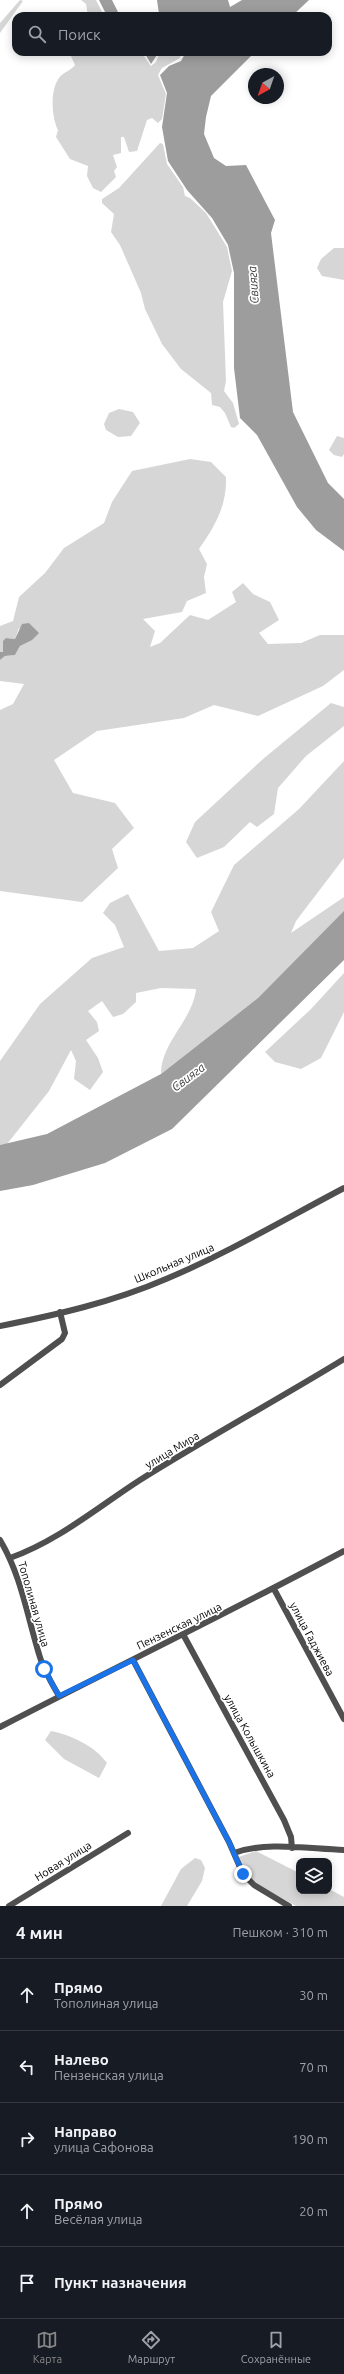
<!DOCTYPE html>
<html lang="ru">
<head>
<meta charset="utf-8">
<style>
	:root { --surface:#171b24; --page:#242831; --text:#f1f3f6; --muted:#9ea1a6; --line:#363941; --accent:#858687 }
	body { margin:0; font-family:Ubuntu,sans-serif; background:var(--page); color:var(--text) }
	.controls { position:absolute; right:12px; bottom:12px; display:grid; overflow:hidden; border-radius:8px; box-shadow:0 2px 10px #0003 }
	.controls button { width:36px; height:36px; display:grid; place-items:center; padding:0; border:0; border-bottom:1px solid var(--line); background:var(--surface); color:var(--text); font:20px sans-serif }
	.compass { position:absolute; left:248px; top:68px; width:36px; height:36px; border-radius:50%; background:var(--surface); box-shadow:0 2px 10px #0003; rotate:220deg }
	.stop { position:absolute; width:12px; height:12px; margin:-9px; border:3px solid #1a73e8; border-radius:50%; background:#fff }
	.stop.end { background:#1a73e8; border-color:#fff; box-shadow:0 1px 4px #0008 }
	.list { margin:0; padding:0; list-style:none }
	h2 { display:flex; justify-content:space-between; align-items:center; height:52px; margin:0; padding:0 16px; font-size:17px }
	h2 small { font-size:13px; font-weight:400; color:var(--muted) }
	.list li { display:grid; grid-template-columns:26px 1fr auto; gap:12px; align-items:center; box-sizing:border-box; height:72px; padding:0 16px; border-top:1px solid var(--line) }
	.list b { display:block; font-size:15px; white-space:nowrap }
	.list p { margin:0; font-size:13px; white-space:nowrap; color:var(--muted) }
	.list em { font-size:13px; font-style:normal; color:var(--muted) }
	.icon { flex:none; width:22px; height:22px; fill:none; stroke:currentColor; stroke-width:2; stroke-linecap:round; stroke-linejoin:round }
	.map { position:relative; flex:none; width:344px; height:1906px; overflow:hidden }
	.search { position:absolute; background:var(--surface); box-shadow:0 2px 10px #0003; left:12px; right:12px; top:12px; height:44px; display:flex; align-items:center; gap:10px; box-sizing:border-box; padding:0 14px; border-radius:12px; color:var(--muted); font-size:15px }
	.sheet { height:412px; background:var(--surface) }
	nav { display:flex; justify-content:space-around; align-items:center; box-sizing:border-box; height:56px; border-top:1px solid var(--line); background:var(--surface); font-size:11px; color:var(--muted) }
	nav a { display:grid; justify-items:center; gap:2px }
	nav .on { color:var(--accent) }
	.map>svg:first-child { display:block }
	.green { fill:#d6d6d6 }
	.water { fill:#9d9d9d }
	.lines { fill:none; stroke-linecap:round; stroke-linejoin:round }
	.minor { stroke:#4f4f4f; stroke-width:6 }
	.route { stroke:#1a73e8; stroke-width:5 }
	.labels { text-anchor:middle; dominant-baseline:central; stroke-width:3.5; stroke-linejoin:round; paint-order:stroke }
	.street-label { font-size:11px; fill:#000; stroke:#fff }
	.water-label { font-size:12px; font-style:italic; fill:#3e3e3e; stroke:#fff }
</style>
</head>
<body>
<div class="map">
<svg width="344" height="1906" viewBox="0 0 344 1906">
	<rect width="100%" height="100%" fill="#fff"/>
	<path class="green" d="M20,0L23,1L0,33V23Z
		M81,0H96L104,16H88L86,4Z
		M69,52H141L151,66L156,62L160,52H181L180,58L162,68L158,75L166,94L162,119L158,123L152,118L147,120L137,151L129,152L124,137H121V153L113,155L117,167L114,171L116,177L101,192L93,188L87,176L88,166L70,159L56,137L58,130C51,116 49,84 63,74C67,71 71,70 75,65Z
		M160,143L163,144L167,164L183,187L185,196L190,198L206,213L227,247L232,271L223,302L226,381L224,391L233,403L239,424L234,428L231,427L225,413L220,407L212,405L211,393L181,369L162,344L145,309L141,293L120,245L111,232L114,214L102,203V199L119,188Z
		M334,248H344V280L322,276L317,268L321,259Z
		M119,409L133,412L140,423L131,436L118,437L106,430L104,424L109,413Z
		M337,436L344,438V454L342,457L334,455L329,450Z
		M190,459L211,462L226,477C227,506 215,526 199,549L207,564L204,577L206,593L187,601L182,612L143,619L155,631L150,647L160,643L190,615L208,620L236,602L232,592L243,583L253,594L270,602L279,620L259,633L268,644L301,643L320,635H344V670L323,686L258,716L214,705L184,718L97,731L54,760L73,793L115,803L134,828L112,849L118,868L82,902L0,891V710L13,704L24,684L0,681V660L5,656L15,655L20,646L34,637L19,628L15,639L6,638L3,652H0V626L13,621L19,597L45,573L64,548L104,523L112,502L132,471Z
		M331,703L344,707V726L306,756L278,788L274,814L257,827L250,822L224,847L197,858L186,842L195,822L263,759Z
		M344,761V858L296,921L291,933L344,897V912L258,998L161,1074C161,1042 193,1020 196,989L161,988L136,993V1002L123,1014L113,1017L102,1001L88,1011L97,1022L99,1031L86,1040L98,1058L103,1072L90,1090L74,1079L76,1061L71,1050L49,1091L7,1144L0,1145V1061L40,1004L92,958L124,947L115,925L103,913L110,903L128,894L159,951L193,948L219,931L211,912L234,865L299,809Z
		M344,973V1012L321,1058L301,1069L275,1062L265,1052L311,1009Z
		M51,1731C71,1735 95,1746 107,1763L99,1778L64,1759L45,1740Z
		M256,1851L299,1873V1891H329V1889L344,1897V1906H296L237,1873L236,1858Z
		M195,1858L201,1860L205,1868L202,1881L187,1906H161L181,1869Z"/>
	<path class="water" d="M99,0H112L120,16H107Z
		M157,0H228L230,7L242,0H309L292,16H162L159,14Z
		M144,52H159L151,64Z
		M186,52H255L211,96L206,117L204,134L214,158L226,166L246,165L275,220L271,233L293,412L328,483L344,499V551L316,530L297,507L257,435L240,418L234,368V273L228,245L212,218L187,190L168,161L162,127L167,93L160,75L169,66L181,61Z
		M29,623L39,633L32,640L20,646L15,655L5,656L0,660V652H3V641L6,638L15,639L22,624Z
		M344,911V960L172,1129L105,1163L33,1185L0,1191V1145L47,1134L161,1074L258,998Z"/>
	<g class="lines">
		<path class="minor" d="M0,1326C56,1315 113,1302 166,1279C228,1253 285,1219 344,1188
			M0,1385L62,1339L65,1333L60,1312
			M0,1540C21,1575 27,1615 39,1654C43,1669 51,1682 59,1696
			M10,1558C58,1541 98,1507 140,1480C207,1438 277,1400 344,1359
			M274,1589L344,1719
			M184,1636L284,1820L291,1837L292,1848
			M133,1660L229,1842L243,1874L254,1885L289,1906
			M0,1727C114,1668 230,1612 344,1551
			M234,1853C267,1841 309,1849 344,1850
			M9,1906L128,1833"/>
	</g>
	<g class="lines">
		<path class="route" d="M44,1669L59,1696L133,1660L229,1842L243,1874"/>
	</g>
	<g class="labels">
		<g class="street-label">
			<text transform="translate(174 1263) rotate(-23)">Школьная улица</text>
			<text transform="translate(172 1450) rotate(-31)">улица Мира</text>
			<text transform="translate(34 1604) rotate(74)">Тополиная улица</text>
			<text transform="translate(179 1626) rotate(-26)">Пензенская улица</text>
			<text transform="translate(312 1639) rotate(62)">улица Гаджиева</text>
			<text transform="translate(250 1736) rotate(61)">улица Колышкина</text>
			<text transform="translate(63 1861) rotate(-32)">Новая улица</text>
		</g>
		<g class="water-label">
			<text transform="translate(253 285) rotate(-94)">Свияга</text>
			<text transform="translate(188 1077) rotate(-37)">Свияга</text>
		</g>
	</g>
</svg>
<div class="controls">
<button><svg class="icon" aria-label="layers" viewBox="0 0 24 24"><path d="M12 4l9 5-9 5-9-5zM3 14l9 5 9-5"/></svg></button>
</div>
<svg class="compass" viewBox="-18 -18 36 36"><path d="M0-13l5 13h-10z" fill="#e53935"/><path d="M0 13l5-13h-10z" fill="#9ea1a6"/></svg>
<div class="stop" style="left:44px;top:1669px"></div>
<div class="stop end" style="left:243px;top:1874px"></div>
<div class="search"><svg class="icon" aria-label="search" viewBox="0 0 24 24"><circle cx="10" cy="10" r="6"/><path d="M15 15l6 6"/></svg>Поиск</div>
</div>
<section class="sheet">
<h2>4 мин<small>Пешком · 310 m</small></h2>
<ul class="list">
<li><svg class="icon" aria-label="ahead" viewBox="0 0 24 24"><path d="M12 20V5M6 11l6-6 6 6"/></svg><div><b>Прямо</b><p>Тополиная улица</p></div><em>30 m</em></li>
<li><svg class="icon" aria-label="left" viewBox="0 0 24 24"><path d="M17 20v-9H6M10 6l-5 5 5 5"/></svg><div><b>Налево</b><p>Пензенская улица</p></div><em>70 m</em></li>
<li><svg class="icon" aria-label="right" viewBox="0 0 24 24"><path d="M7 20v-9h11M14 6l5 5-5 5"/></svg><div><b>Направо</b><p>улица Сафонова</p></div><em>190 m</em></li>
<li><svg class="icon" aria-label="ahead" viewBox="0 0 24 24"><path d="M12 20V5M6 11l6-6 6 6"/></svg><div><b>Прямо</b><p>Весёлая улица</p></div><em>20 m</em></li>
<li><svg class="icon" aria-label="arrive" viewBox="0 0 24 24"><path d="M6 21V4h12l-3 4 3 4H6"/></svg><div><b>Пункт назначения</b></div></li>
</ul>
</section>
<nav>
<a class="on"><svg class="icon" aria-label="map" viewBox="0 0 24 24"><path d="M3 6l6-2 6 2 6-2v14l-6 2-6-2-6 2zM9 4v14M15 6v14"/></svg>Карта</a>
<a><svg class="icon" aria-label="directions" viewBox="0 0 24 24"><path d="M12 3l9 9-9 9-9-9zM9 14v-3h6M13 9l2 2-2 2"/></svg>Маршрут</a>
<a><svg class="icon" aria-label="saved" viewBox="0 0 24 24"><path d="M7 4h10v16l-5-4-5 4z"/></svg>Сохранённые</a>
</nav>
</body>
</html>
